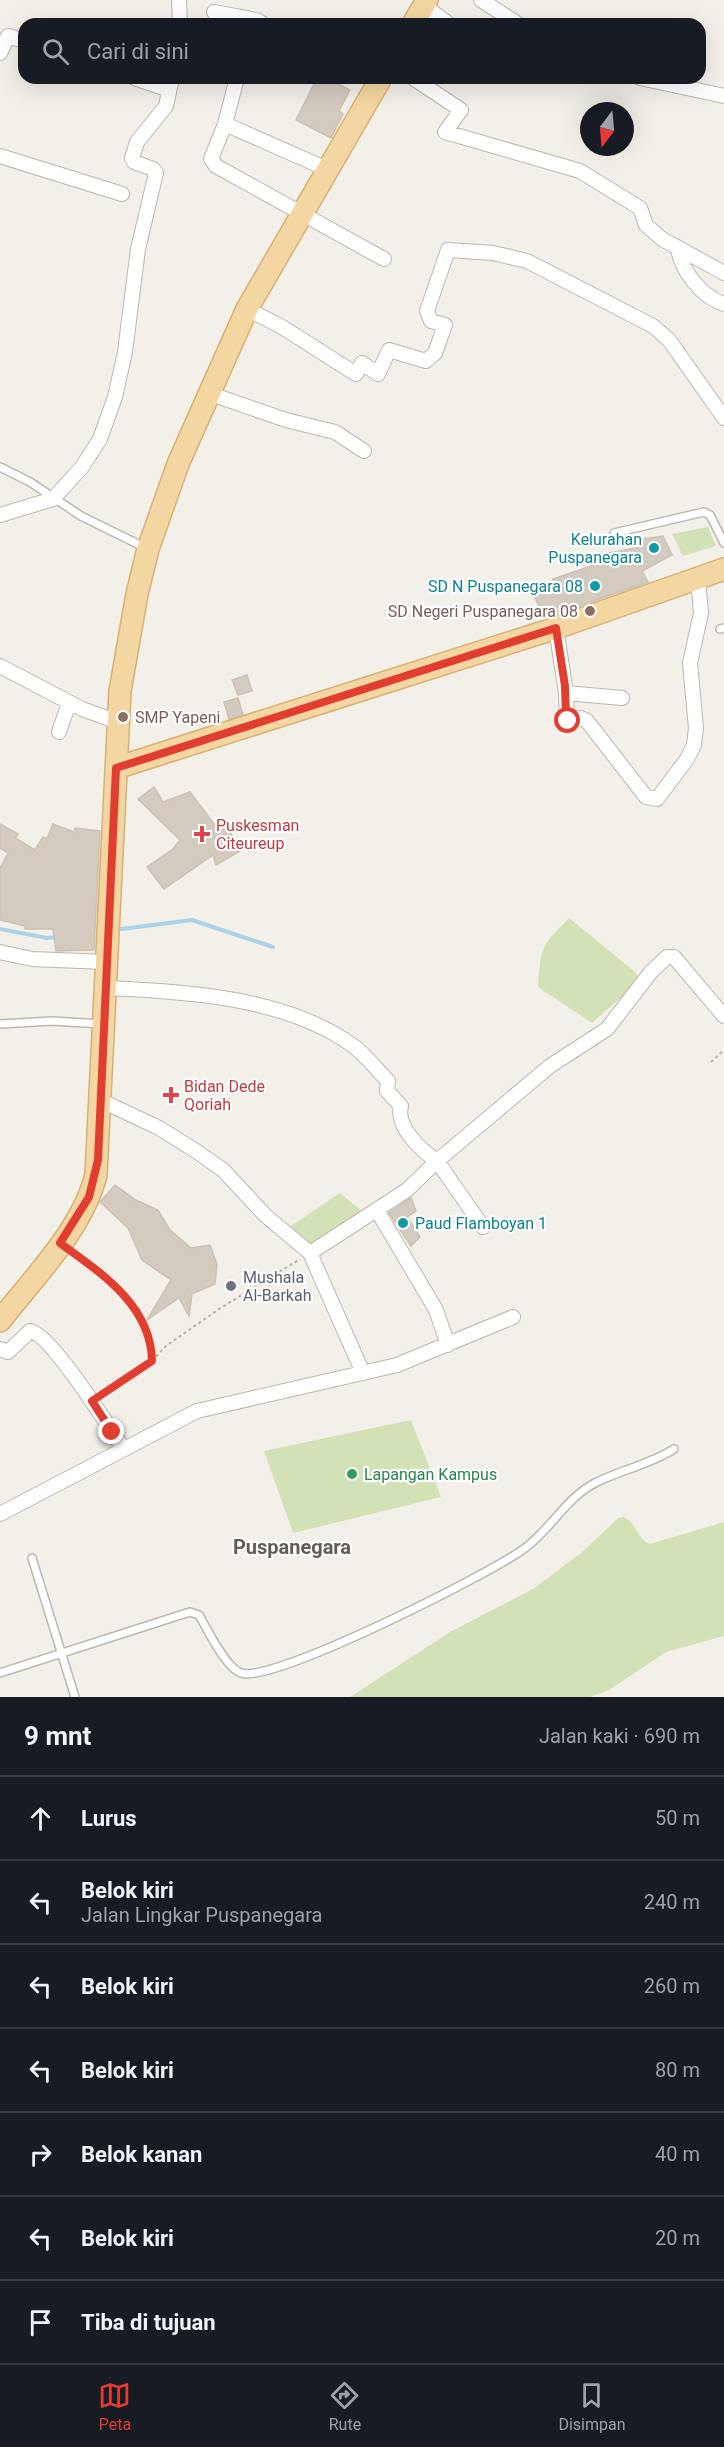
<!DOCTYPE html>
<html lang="id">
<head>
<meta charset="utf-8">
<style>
	:root { --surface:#171b24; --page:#20242c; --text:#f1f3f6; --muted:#9ea1a6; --line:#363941; --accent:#e23e30 }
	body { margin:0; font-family:Roboto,sans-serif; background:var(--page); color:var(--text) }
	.compass { position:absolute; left:580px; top:102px; width:54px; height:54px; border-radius:50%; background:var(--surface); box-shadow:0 6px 24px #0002; rotate:196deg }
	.stop { position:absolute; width:18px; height:18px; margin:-14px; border:4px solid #e23e30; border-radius:50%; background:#fff }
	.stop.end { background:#e23e30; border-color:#fff; box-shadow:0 2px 6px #0008 }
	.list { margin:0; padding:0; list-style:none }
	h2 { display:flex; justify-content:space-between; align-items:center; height:78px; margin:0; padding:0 24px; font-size:26px }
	h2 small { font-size:20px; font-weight:400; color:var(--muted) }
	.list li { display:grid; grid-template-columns:39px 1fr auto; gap:18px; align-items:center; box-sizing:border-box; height:84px; padding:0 24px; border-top:2px solid var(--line) }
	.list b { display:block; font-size:22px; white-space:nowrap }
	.list p { margin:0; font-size:20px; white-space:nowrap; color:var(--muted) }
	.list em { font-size:20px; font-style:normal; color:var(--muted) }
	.icon { flex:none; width:33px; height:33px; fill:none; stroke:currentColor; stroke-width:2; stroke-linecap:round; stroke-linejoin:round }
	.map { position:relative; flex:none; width:724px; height:1697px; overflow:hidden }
	.search { position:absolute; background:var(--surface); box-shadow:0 6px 24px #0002; left:18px; right:18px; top:18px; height:66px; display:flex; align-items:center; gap:15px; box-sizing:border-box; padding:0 21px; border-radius:18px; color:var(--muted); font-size:22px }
	.sheet { height:666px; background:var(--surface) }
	nav { display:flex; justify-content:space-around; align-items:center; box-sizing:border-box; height:84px; border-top:2px solid var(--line); background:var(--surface); font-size:16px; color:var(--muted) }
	nav a { display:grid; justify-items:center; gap:3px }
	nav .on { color:var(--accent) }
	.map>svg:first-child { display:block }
	.green { fill:#d2e2b6 }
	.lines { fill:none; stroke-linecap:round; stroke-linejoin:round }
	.stream { stroke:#acd4e8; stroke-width:4 }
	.building { fill:#d3cac0; stroke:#cdc1b4; stroke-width:1.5 }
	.service-casing { stroke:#bdb6ad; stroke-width:10 }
	.minor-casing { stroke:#bdb6ad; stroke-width:16 }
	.primary-casing { stroke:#d7b173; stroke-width:24 }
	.path { stroke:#bdb19f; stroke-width:2; stroke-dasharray:3 3; stroke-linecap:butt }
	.service { stroke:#fff; stroke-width:7 }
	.minor { stroke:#fff; stroke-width:14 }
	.primary { stroke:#f3d6a1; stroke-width:21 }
	.route { stroke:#e23e30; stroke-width:8 }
	.culture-dot { fill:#0f9aa8; stroke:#fff; stroke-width:2 }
	.education-dot { fill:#8d6e63; stroke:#fff; stroke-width:2 }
	.health-dot { fill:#e0444e; stroke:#fff; stroke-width:2 }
	.worship-dot { fill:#6b7280; stroke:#fff; stroke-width:2 }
	.leisure-dot { fill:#2e9e5b; stroke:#fff; stroke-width:2 }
	.labels { text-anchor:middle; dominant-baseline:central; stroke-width:4.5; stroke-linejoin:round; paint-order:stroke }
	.culture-label { font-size:16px; fill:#0d838f; stroke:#fff; text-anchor:end }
	.education-label { font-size:16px; fill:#785e54; stroke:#fff; text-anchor:end }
	.health-label { font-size:16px; fill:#be3a42; stroke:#fff; text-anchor:start }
	.worship-label { font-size:16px; fill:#5b616d; stroke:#fff; text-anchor:start }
	.leisure-label { font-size:16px; fill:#27864d; stroke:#fff; text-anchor:start }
	.quarter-label { font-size:20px; font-weight:bold; fill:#675c51; stroke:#fff }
</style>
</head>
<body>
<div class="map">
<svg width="724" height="1697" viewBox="0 0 724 1697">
	<rect width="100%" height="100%" fill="#f3efe9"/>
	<path class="green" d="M708,527L716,546L683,556L672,534Z
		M569,918L635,972L640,981L592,1023L538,987C540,950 542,944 569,918Z
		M340,1193L363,1212L312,1247L291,1226Z
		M411,1420L441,1497L293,1533L264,1451Z
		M624,1517C636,1522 637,1539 650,1544L724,1522V1636L666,1652L609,1690L590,1697H350L450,1632L533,1589L581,1553L618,1518Z"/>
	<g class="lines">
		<path class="stream" d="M0,929L47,938L56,937
			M114,930L192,920L273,947"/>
	</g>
	<path class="building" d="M317,78H327L350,90L339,111L343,114L331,138L296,120Z
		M663,536L672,555L642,571L648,582L545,618L533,594L550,588L553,579L594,565L610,553L639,547L636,540Z
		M247,675L252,691L238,695L232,680Z
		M238,698L243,714L229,719L224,702Z
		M154,787L163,802L190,792L217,828L226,824L240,851L216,865L213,855L164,889L147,867L173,849L180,840L138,799Z
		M0,824L18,834L15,838L35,850L43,837L47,839L53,824L74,832L75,828L100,831L94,950L56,951L53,929H25V926L0,920V868L8,853L0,848Z
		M115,1185L136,1200L158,1210L170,1230L191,1248L210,1245L217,1264L215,1284L192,1294L189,1316L179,1298L147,1320L171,1280L142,1260L128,1228L100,1202Z
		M411,1198L416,1211L407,1217L420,1237L411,1246L389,1213Z"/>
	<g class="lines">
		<defs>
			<path id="service" d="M0,467L30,482L81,516L144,547
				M614,533L704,512L710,515L724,543
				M720,629L724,628
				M0,1024L52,1021L102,1024
				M32,1558L75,1697
				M0,1673L190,1612L199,1615C207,1629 226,1668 241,1673C272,1684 492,1573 525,1548C551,1529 566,1498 595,1483C620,1470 649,1465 674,1449"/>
			<path id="minor" d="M179,0L180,24
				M481,0L518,24
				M424,6L449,24
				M214,12L257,20L263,24
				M0,53L8,36L24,41
				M134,78L169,90
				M237,78L225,124L211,159L216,166L384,259
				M413,78L461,110L445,132L580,171L640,208L646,225L662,239L724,273
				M640,78L724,96
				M225,124L327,169
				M0,156L122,194
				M678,248C681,271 702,297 724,304
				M247,309L282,327L356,374L362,363L378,374L389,350L426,361L435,353L445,325L431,321L427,311L448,250L493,253L527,261L653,326L669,340L724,418
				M208,393L286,420L335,432L364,451
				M0,515L53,499L82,467L100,439L115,397L125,352L138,249L156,173L153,169L134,162L132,158L137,142L166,106L172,78
				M556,628L566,693L622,698
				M0,666L82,709L118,722
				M566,693L567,720L581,718L587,721L646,797L657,799L687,759L694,745L696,728L690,663L701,613L698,579
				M59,732L69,703
				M0,952L32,959L106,962
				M104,988C184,991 285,997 352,1045C365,1054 377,1070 388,1081L387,1091L401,1106C395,1127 422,1151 437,1161L483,1227
				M100,1100L159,1128L196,1151L223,1170L266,1216L310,1253L363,1373
				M378,1212L436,1310L448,1345
				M310,1253L407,1190L437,1161L550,1066L607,1029L651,972L667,957H674L724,1016
				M0,1349L8,1352L30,1331C50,1333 109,1427 123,1448
				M0,1514L197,1411L397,1365L513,1317"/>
			<path id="primary" d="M413,24L427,0
				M116,768L556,628L724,569
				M0,1321C34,1277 82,1230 96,1175L120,691L137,594L148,549L178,464L247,309L381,78"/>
		</defs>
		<use href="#service" class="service-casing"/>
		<use href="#minor" class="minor-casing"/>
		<use href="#primary" class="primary-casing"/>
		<path class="path" d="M711,1062L724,1050
			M74,1254C112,1281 151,1311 152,1361
			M102,1394L152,1361L166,1346L219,1309L300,1259"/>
		<use href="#service" class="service"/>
		<use href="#minor" class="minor"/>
		<use href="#primary" class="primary"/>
	</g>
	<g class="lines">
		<path class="route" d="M112,1432L92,1401L152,1361C151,1305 101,1273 60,1243L89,1197L98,1160L116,768L556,628L565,686L566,718L568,721"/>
	</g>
	<g class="culture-dot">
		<circle cx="654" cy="548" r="6"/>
		<circle cx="595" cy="586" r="6"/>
		<circle cx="403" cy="1223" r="6"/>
	</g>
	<g class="education-dot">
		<circle cx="590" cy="611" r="6"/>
		<circle cx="123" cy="717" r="6"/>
	</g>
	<g class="health-dot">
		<path d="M199 825h6v6h6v6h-6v6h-6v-6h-6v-6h6z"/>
		<path d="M168 1086h6v6h6v6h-6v6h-6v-6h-6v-6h6z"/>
	</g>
	<circle class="worship-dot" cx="231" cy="1286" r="6"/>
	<circle class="leisure-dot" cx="352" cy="1474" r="6"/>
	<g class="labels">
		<g class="culture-label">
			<text x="642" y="539">Kelurahan<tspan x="642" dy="18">Puspanegara</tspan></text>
			<text x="583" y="586">SD N Puspanegara 08</text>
			<text x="415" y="1223" text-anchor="start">Paud Flamboyan 1</text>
		</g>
		<g class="education-label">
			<text x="578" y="611">SD Negeri Puspanegara 08</text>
			<text x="135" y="717" text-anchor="start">SMP Yapeni</text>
		</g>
		<g class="health-label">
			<text x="216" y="825">Puskesman<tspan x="216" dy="18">Citeureup</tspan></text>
			<text x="184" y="1086">Bidan Dede<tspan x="184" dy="18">Qoriah</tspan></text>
		</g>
		<g class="worship-label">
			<text x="243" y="1277">Mushala<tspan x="243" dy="18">Al-Barkah</tspan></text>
		</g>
		<g class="leisure-label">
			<text x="364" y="1474">Lapangan Kampus</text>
		</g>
		<g class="quarter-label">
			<text x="292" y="1547">Puspanegara</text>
		</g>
	</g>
</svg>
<svg class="compass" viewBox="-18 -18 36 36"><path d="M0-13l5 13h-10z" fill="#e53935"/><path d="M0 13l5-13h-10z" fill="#9ea1a6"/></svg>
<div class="stop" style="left:568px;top:721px"></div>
<div class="stop end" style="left:112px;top:1432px"></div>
<div class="search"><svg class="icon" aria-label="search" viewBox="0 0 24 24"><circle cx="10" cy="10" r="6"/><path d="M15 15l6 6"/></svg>Cari di sini</div>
</div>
<section class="sheet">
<h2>9 mnt<small>Jalan kaki · 690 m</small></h2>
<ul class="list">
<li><svg class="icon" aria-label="ahead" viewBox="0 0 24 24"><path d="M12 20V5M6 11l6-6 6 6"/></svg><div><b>Lurus</b></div><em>50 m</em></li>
<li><svg class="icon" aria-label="left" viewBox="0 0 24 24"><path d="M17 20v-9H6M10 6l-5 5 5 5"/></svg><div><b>Belok kiri</b><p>Jalan Lingkar Puspanegara</p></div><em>240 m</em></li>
<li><svg class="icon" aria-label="left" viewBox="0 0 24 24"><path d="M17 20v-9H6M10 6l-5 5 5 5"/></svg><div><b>Belok kiri</b></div><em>260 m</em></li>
<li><svg class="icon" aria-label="left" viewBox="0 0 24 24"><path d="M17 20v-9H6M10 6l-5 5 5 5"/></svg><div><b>Belok kiri</b></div><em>80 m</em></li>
<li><svg class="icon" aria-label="right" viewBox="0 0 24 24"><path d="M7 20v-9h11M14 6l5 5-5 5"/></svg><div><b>Belok kanan</b></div><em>40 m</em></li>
<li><svg class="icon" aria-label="left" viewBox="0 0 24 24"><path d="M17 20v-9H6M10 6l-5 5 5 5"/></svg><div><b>Belok kiri</b></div><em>20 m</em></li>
<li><svg class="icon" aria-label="arrive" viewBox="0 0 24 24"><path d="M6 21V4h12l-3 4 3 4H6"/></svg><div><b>Tiba di tujuan</b></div></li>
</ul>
</section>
<nav>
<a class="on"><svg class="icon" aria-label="map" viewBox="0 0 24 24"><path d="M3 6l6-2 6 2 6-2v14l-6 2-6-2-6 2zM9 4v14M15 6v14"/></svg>Peta</a>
<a><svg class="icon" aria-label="directions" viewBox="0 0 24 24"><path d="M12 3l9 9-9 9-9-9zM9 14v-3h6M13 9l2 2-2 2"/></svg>Rute</a>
<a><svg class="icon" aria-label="saved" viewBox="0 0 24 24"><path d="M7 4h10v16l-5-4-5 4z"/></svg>Disimpan</a>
</nav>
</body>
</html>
